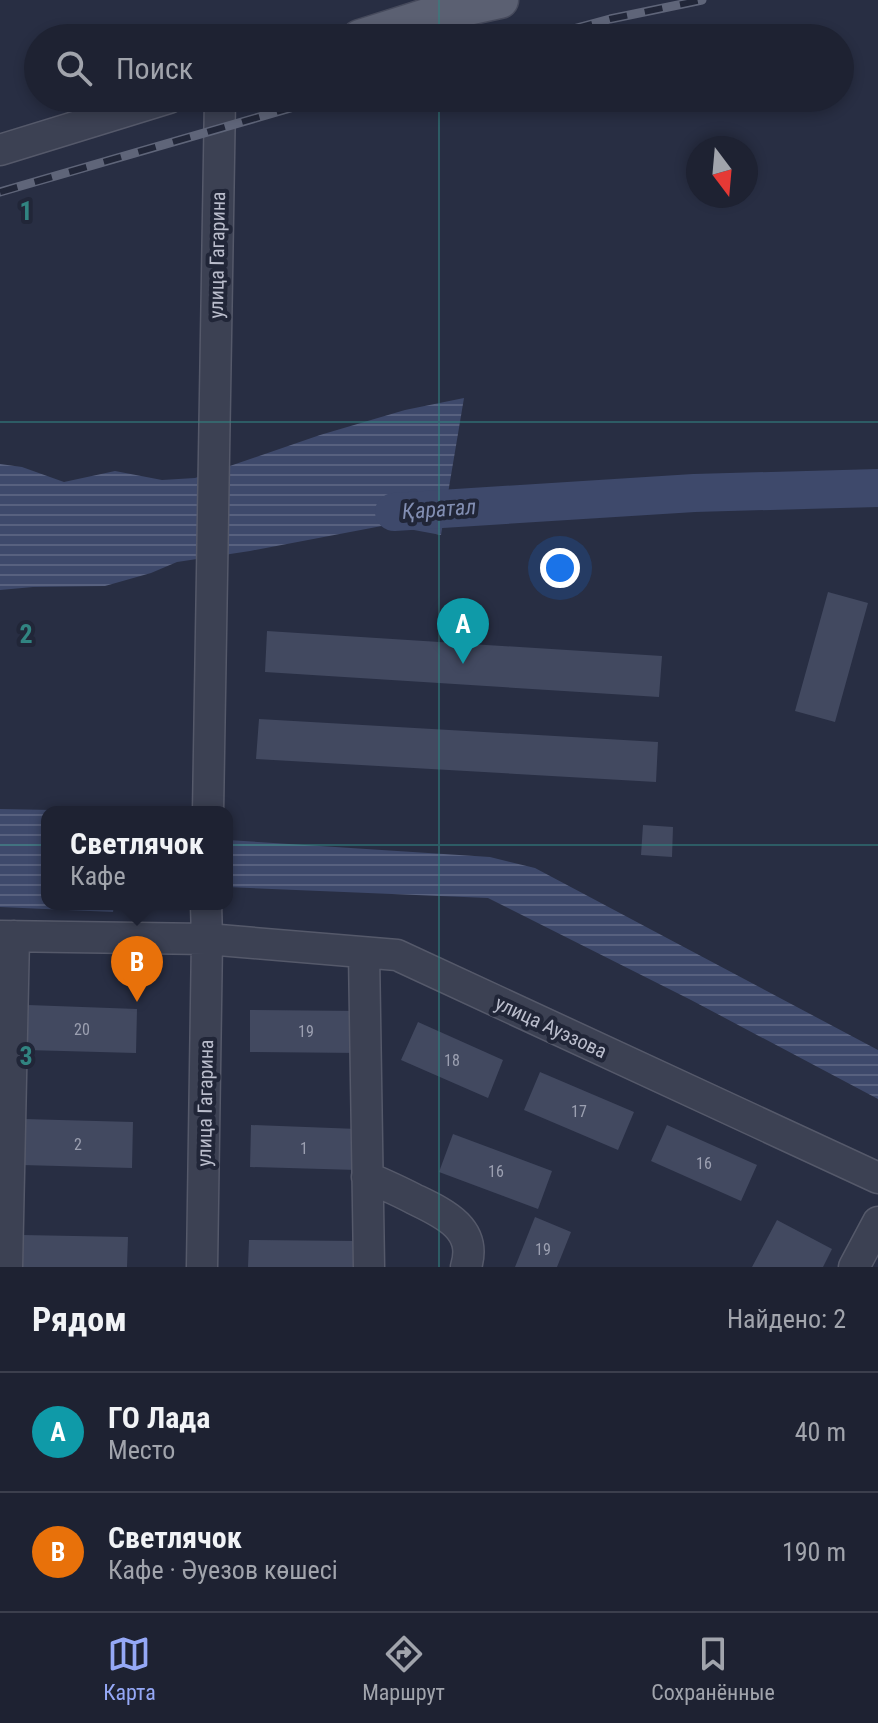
<!DOCTYPE html>
<html lang="ru">
<head>
<meta charset="utf-8">
<style>
	:root { --surface:#1e2232; --page:#262a3a; --text:#f1f3f6; --muted:#a1a4ac; --line:#3c3f4d; --accent:#95a8f6 }
	body { margin:0; font-family:"Roboto Condensed",sans-serif; background:var(--page); color:var(--text) }
	.compass { position:absolute; left:686px; top:136px; width:72px; height:72px; border-radius:50%; background:var(--surface); box-shadow:0 4px 12px #0003; rotate:164deg }
	.you { position:absolute; left:560px; top:568px; width:28px; height:28px; margin:-20px; border:6px solid #fff; border-radius:50%; background:#1a73e8; box-shadow:0 0 0 12px #1a73e833 }
	.badge { display:grid; place-items:center; width:52px; height:52px; border-radius:50%; background:var(--accent); color:#fff; font-size:26px; font-weight:700 }
	.pin { position:absolute; translate:-50% -66px; filter:drop-shadow(0 2px 4px #0008) }
	.pin::after { content:''; position:absolute; top:42px; width:28px; height:24px; background:inherit; clip-path:polygon(0 0,100% 0,50% 100%) }
	.popup { position:absolute; left:41px; top:806px; width:192px; height:104px; box-sizing:border-box; display:grid; place-content:center; border-radius:16px; background:var(--surface); filter:drop-shadow(0 2px 6px #0005); font-size:26px; white-space:nowrap; color:var(--muted) }
	.popup b { font-size:30px; color:var(--text) }
	.popup::after { content:''; position:absolute; left:50%; top:100%; margin-left:-16px; border:16px solid transparent; border-top-color:var(--surface) }
	.list { margin:0; padding:0; list-style:none }
	h2 { display:flex; justify-content:space-between; align-items:center; height:104px; margin:0; padding:0 32px; font-size:34px }
	h2 small { font-size:26px; font-weight:400; color:var(--muted) }
	.list li { display:grid; grid-template-columns:52px 1fr auto; gap:24px; align-items:center; box-sizing:border-box; height:120px; padding:0 32px; border-top:2px solid var(--line) }
	.list b { display:block; font-size:30px; white-space:nowrap }
	.list p { margin:0; font-size:26px; white-space:nowrap; color:var(--muted) }
	.list em { font-size:26px; font-style:normal; color:var(--muted) }
	.icon { flex:none; width:44px; height:44px; fill:none; stroke:currentColor; stroke-width:2; stroke-linecap:round; stroke-linejoin:round }
	.map { position:relative; flex:none; width:878px; height:1267px; overflow:hidden }
	.search { position:absolute; background:var(--surface); box-shadow:0 4px 12px #0003; left:24px; right:24px; top:24px; height:88px; display:flex; align-items:center; gap:20px; box-sizing:border-box; padding:0 28px; border-radius:44px; color:var(--muted); font-size:30px }
	.sheet { height:344px; background:var(--surface) }
	nav { display:flex; justify-content:space-around; align-items:center; box-sizing:border-box; height:112px; border-top:2px solid var(--line); background:var(--surface); font-size:22px; color:var(--muted) }
	nav a { display:grid; justify-items:center; gap:4px }
	nav .on { color:var(--accent) }
	.map>svg:first-child { display:block }
	.water { fill:url(#water-rules) }
	.lines { fill:none; stroke-linecap:round; stroke-linejoin:round }
	.river { stroke:#3e496b; stroke-width:38 }
	.building { fill:#424960 }
	.minor-casing { stroke:#55596a; stroke-width:33 }
	.major-casing { stroke:#464a5c; stroke-width:39 }
	.minor { stroke:#3c4153; stroke-width:30 }
	.major { stroke:#5b6072; stroke-width:36 }
	.rail-casing { stroke:#5f6579; stroke-width:9 }
	.rail { stroke:#212638; stroke-width:6; stroke-dasharray:18; stroke-linecap:butt }
	.grid { fill:none; stroke:#318481; stroke-width:2; stroke-opacity:0.55 }
	.labels { text-anchor:middle; dominant-baseline:central; stroke-width:8; stroke-linejoin:round; paint-order:stroke }
	.number-label { font-size:16px; fill:#9ca0b1 }
	.street-label { font-size:20px; fill:#babdcc; stroke:#212638 }
	.water-label { font-size:22px; font-style:italic; fill:#828eb2; stroke:#212638 }
	.grid-label { font-size:26px; text-anchor:middle; font-weight:bold; fill:#318481; stroke:#212638; stroke-width:8; stroke-linejoin:round; paint-order:stroke }
</style>
</head>
<body>
<div class="map">
<svg width="878" height="1267" viewBox="0 0 878 1267">
	<defs>
		<pattern id="water-rules" width="6" height="5" patternUnits="userSpaceOnUse" patternTransform="scale(2)"><rect width="6" height="5" fill="#3e496b"/><path d="M0 2.5h6" fill="none" stroke="#58617f"/></pattern>
	</defs>
	<rect width="100%" height="100%" fill="#282e43"/>
	<path class="water" d="M464,398L441,535L387,525L250,551L177,562L151,573L105,586L33,587L0,590V464L22,467L64,482L115,471L162,480L195,478L320,435L405,410Z
		M0,809L105,811L47,812V904H114L113,912L0,907Z
		M227,840L490,857L535,868L878,1050V1099L691,1000L488,898L227,887Z"/>
	<g class="lines">
		<path class="river" d="M394,512L694,493L878,488"/>
	</g>
	<path class="building" d="M828,592L868,603L835,722L795,711Z
		M267,631L662,656L659,697L265,672Z
		M259,719L658,742L656,782L256,759Z
		M643,825L673,827L672,857L641,855Z
		M28,1005L137,1009L136,1053L26,1050Z
		M250,1010L361,1011V1053L250,1052Z
		M418,1022L503,1060L488,1098L401,1060Z
		M540,1072L634,1112L618,1150L524,1110Z
		M24,1119L133,1122L132,1168L22,1165Z
		M251,1125L358,1129L357,1170L250,1167Z
		M667,1125L757,1165L741,1201L651,1161Z
		M453,1134L552,1171L538,1209L439,1172Z
		M535,1217L571,1232L557,1267H515Z
		M777,1220L832,1249L823,1267H752Z
		M22,1235L128,1237L127,1267H21Z
		M249,1240L357,1241L356,1267H248Z"/>
	<g class="lines">
		<defs>
			<path id="minor" d="M0,150L169,98
				M208,812L220,98
				M0,936L207,939L397,955L878,1178
				M364,953L369,1267
				M367,1177C383,1184 399,1191 414,1199C443,1213 478,1228 466,1267
				M7,1267L14,936
				M202,1267L207,939L206,904
				M854,1267L878,1222"/>
			<path id="major" d="M360,38L436,14L500,0"/>
		</defs>
		<use href="#minor" class="minor-casing"/>
		<use href="#major" class="major-casing"/>
		<use href="#minor" class="minor"/>
		<use href="#major" class="major"/>
		<defs>
			<path id="rail" d="M540,38L610,19L702,0
				M0,192L325,98"/>
		</defs>
		<use href="#rail" class="rail-casing"/>
		<use href="#rail" class="rail"/>
	</g>
	<path class="grid" d="M439,0V38M439,98V1267M0,422H878M0,845H878"/>
	<g class="labels">
		<g class="number-label">
			<text x="82" y="1029">20</text>
			<text x="306" y="1031">19</text>
			<text x="452" y="1060">18</text>
			<text x="579" y="1111">17</text>
			<text x="78" y="1144">2</text>
			<text x="304" y="1148">1</text>
			<text x="704" y="1163">16</text>
			<text x="496" y="1171">16</text>
			<text x="543" y="1249">19</text>
		</g>
		<g class="street-label">
			<text transform="translate(217 255) rotate(-89)">улица Гагарина</text>
			<text transform="translate(551 1027) rotate(25)">улица Ауэзова</text>
			<text transform="translate(205 1103) rotate(-89)">улица Гагарина</text>
		</g>
		<g class="water-label">
			<text transform="translate(439 509) rotate(-4)">Қаратал</text>
		</g>
	</g>
	<g class="grid-label">
		<text x="26" y="220">1</text>
		<text x="26" y="643">2</text>
		<text x="26" y="1065">3</text>
	</g>
</svg>
<svg class="compass" viewBox="-18 -18 36 36"><path d="M0-13l5 13h-10z" fill="#e53935"/><path d="M0 13l5-13h-10z" fill="#a1a4ac"/></svg>
<div class="you"></div>
<div class="pin badge" style="left:463px;top:664px;background:#0f9aa8">A</div>
<div class="pin badge" style="left:137px;top:1002px;background:#e8710a">B</div>
<div class="popup"><b>Светлячок</b>Кафе</div>
<div class="search"><svg class="icon" aria-label="search" viewBox="0 0 24 24"><circle cx="10" cy="10" r="6"/><path d="M15 15l6 6"/></svg>Поиск</div>
</div>
<section class="sheet">
<h2>Рядом<small>Найдено: 2</small></h2>
<ul class="list">
<li><span class="badge" style="background:#0f9aa8">A</span><div><b>ГО Лада</b><p>Место</p></div><em>40 m</em></li>
<li><span class="badge" style="background:#e8710a">B</span><div><b>Светлячок</b><p>Кафе · Әуезов көшесі</p></div><em>190 m</em></li>
</ul>
</section>
<nav>
<a class="on"><svg class="icon" aria-label="map" viewBox="0 0 24 24"><path d="M3 6l6-2 6 2 6-2v14l-6 2-6-2-6 2zM9 4v14M15 6v14"/></svg>Карта</a>
<a><svg class="icon" aria-label="directions" viewBox="0 0 24 24"><path d="M12 3l9 9-9 9-9-9zM9 14v-3h6M13 9l2 2-2 2"/></svg>Маршрут</a>
<a><svg class="icon" aria-label="saved" viewBox="0 0 24 24"><path d="M7 4h10v16l-5-4-5 4z"/></svg>Сохранённые</a>
</nav>
</body>
</html>
